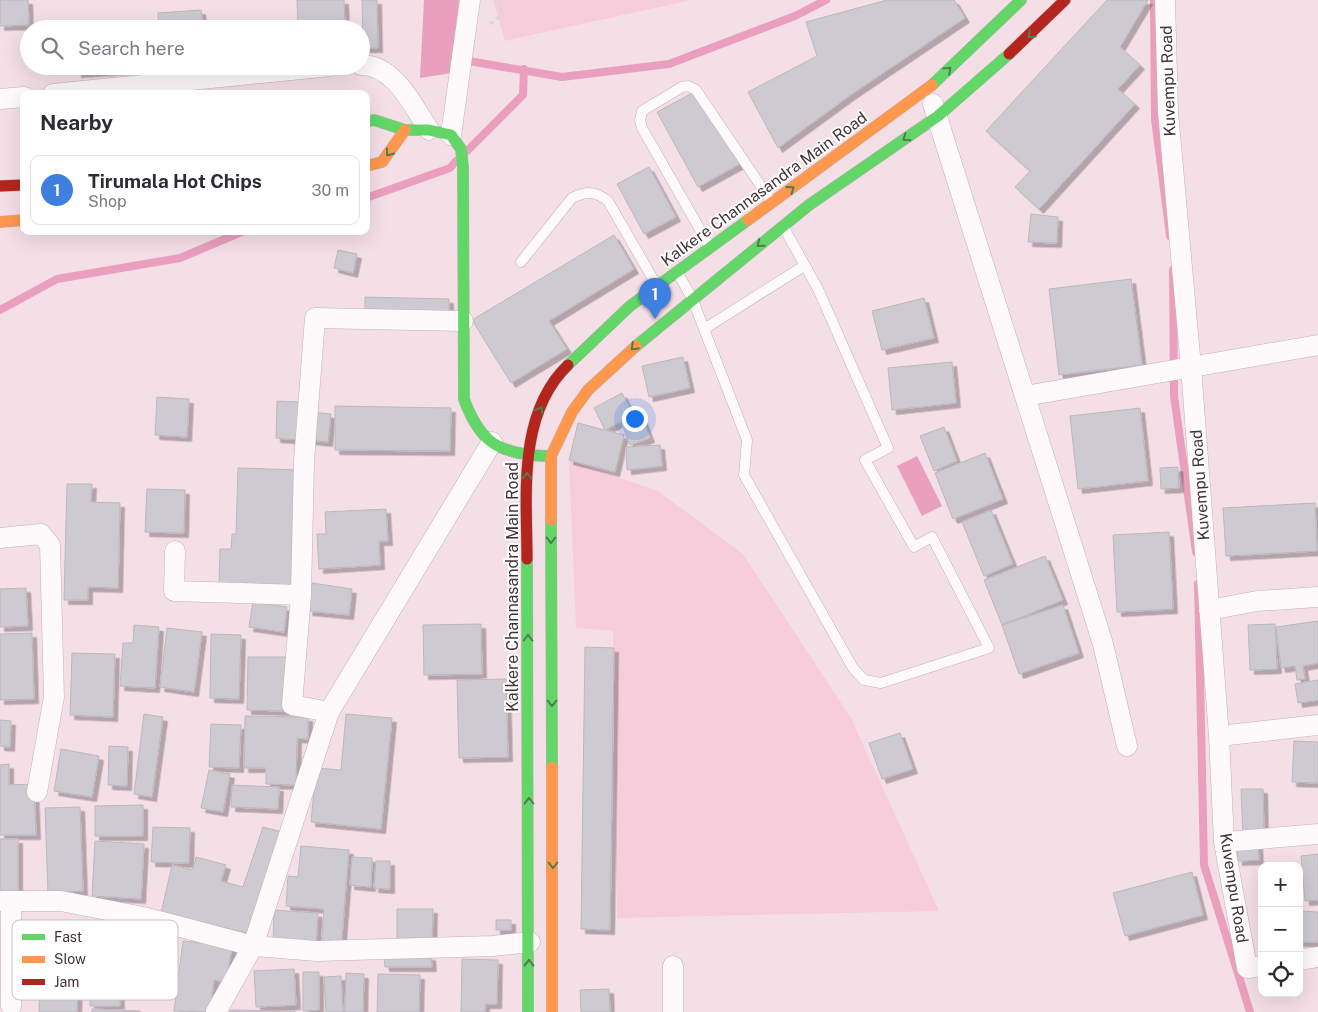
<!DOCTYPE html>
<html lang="en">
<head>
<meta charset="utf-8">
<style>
	:root { --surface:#fff; --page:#f7f7f7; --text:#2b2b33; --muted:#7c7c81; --line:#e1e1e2; --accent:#7c3aed }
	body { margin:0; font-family:"Public Sans",sans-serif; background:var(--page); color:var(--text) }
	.controls { position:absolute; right:15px; bottom:15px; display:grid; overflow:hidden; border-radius:10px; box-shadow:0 5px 20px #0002 }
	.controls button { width:45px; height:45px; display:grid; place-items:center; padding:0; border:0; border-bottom:1px solid var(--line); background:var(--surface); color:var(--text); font:25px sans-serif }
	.you { position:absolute; left:634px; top:418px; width:18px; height:18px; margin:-12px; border:4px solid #fff; border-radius:50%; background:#1a73e8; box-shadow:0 0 0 8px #1a73e833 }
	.badge { display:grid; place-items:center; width:32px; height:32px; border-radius:50%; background:var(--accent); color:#fff; font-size:16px; font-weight:700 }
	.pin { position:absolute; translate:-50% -41px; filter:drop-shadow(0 1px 2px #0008) }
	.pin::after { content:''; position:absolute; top:26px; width:18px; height:15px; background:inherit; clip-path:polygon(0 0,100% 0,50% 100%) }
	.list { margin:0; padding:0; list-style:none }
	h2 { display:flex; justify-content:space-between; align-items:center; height:65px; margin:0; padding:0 20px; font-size:21px }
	h2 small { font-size:16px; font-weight:400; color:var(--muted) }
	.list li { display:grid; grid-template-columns:32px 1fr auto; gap:15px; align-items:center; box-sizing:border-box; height:70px; margin:0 10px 10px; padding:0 10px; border:1px solid var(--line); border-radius:10px }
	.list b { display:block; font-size:19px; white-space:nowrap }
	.list p { margin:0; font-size:16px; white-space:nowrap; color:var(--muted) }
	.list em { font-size:16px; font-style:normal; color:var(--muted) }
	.icon { flex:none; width:28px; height:28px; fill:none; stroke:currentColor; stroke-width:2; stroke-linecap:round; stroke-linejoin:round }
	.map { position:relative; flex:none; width:1318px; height:1012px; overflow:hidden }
	.search { position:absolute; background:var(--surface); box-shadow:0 5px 20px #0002; left:20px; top:20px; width:350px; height:55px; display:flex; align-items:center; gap:12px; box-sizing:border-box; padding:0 18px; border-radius:28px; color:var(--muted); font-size:19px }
	.panel { position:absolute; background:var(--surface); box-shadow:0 5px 20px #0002; left:20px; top:90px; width:350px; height:145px; border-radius:10px }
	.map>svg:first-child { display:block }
	.green { fill:#f7cddb }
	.water { fill:#eaa0bc }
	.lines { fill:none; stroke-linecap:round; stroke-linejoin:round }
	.stream { stroke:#eaa0bc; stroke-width:8 }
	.building { fill:#cdcad1; stroke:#bbb8bf; filter:url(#shadow) }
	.lane-casing { stroke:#c2b1b7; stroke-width:11 }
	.street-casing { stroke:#c2b1b7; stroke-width:21 }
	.fast-casing { stroke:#c2b1b7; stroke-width:12 }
	.slow-casing { stroke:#c2b1b7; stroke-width:12 }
	.jam-casing { stroke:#c2b1b7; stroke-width:12 }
	.path { stroke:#dbd5d7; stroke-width:3; stroke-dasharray:4 4; stroke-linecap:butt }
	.lane { stroke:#fefafb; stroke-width:10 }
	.street { stroke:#fefafb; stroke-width:20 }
	.fast { stroke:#63d668; stroke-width:11 }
	.slow { stroke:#ff974d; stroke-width:11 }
	.jam { stroke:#b3261e; stroke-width:11 }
	.oneway { stroke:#517c4e }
	.labels { text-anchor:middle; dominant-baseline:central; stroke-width:4; stroke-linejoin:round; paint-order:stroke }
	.street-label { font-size:16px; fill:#423338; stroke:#fff }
	.key { fill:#fff; stroke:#c6c2c3; stroke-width:1 }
	.key-label { font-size:14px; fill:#423338 }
</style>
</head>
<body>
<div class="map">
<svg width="1318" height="1012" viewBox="0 0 1318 1012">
	<defs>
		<filter id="shadow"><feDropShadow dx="4.5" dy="4.5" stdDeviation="0" flood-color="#0004"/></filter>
	</defs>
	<rect width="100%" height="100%" fill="#f5dfe7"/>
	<path class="green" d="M493,0H687V1L505,41Z
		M569,460L658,491L743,554L851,718L939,911L617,918L613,631L576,628Z"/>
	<path class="water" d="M424,0H459L453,73L420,78Z
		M917,456L942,506L922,516L897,466Z"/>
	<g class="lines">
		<path class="stream" d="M1154,0L1155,119L1170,236
			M463,60L562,77L669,64L795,16L826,0
			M466,152L523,95L524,69
			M366,198L450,168L456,161
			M1173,270L1174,396L1196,552
			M0,310L57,279L180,258L244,231
			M1198,584L1204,865L1250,1012"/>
	</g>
	<path class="building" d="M0,0H28L29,25L0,26Z
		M297,0H344L345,29H298Z
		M362,0H377L378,48H363Z
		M887,0H954L965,18L852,94L778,148L748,92L817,56L806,22Z
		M1107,0H1148L1120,47L1140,65L1118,89L1135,104L1039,209L1015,187L1030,171L986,131Z
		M201,10L203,29H159L158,13Z
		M254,24V29H208L207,26Z
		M77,66H137V69L77,73Z
		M698,90L740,164L698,187L657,112Z
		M649,167L676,217L644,234L617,184Z
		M1031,214L1058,217L1057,243L1028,242Z
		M614,235L634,269L549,321L567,349L511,383L472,320Z
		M338,250L357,254L353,273L334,268Z
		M1131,279L1142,365L1059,375L1049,289Z
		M365,297L449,299V314L365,313Z
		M924,298L934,338L882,350L872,311Z
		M683,357L690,388L649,397L642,366Z
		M952,362L956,403L892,410L888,368Z
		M622,393L633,415L605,430L594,408Z
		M157,397L189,399L187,437L155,435Z
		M277,401L302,402L301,440L276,438Z
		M335,406L451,408L450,451L335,450Z
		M1140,408L1148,481L1078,489L1070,416Z
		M312,412L331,414L328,442L309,440Z
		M642,417L650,438L630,445L622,424Z
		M578,423L624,435L615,472L569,460Z
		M944,427L957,461L934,471L920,436Z
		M660,445L662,466L627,470L626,447Z
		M985,453L1003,499L953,519L935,473Z
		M1178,467L1179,488L1161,489L1160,468Z
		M238,468L300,470L296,588L219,586L220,549H231L232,534H236Z
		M67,484H92L91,502L120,503L118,588L88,587V600H64Z
		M147,489L185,490L184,533L145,532Z
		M1315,503L1317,551L1226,556L1223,508Z
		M386,509L388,541H379L380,565L319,569L317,534H326L325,512Z
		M991,510L1013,564L984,576L962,522Z
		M1169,532L1173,609L1117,612L1113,535Z
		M1045,556L1063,600L1002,625L984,580Z
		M312,583L352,589L349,615L308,611Z
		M26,588L28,626L0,627V589Z
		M253,602L287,607L284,632L249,627Z
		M1063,605L1079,653L1019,674L1002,625Z
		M1318,621V663L1303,666L1305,679L1297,680L1295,666L1281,668L1276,627Z
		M481,624L482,674L424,675L423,625Z
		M1275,624L1277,669L1250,670L1248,625Z
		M134,625L159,627L155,688L120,686L123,643H133Z
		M167,628L202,632L194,692L160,687Z
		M32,633L34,699L0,700V634Z
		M211,634L241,635L239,699L210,698Z
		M585,647L614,648L610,930L581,929Z
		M72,653L115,654L113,717L70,715Z
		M248,657H288L286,711L247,710Z
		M506,679L508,757L459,758L457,680Z
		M1318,680V700L1298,703L1295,684Z
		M144,714L163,717L152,797L134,794Z
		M346,714L392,718L381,829L311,822L316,768L341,770Z
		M245,716L308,717V739L297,738L296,785L266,784V768H244Z
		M0,720L11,721L10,747L0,746Z
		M211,724L241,725L239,768L209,767Z
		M900,733L913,769L882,779L869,743Z
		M1294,741L1318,742V783L1292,782Z
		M109,746L128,747L127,786L108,785Z
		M61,749L99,756L92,797L54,791Z
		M9,764V785L34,784L36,835H0V765Z
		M209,770L230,774L223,812L201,808Z
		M232,785L279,787L278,809L231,807Z
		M1241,789H1263L1264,836H1243Z
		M143,805V836H95V806Z
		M80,807L83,891L48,893L45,808Z
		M153,827L190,828L189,863L151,862Z
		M263,827L286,833L251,934L161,913L172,865L193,870L196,857L226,865L221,881L243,887Z
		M0,839H18V892H0Z
		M95,841L144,844L141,899L92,896Z
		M1258,844L1259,860L1238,861L1237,846Z
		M301,846L349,850L341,949L321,947L324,909L286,906L288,876L298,877Z
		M1318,854V900L1305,901L1301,856Z
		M352,857L372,858L371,887L350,885Z
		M376,861H390V889L374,888Z
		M1192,872L1203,915L1125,936L1113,893Z
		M397,909H433L432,945L397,944Z
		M274,910L318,913L316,946L273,943Z
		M1299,911L1318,912V942H1299Z
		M496,920H511V930H496Z
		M142,923L143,958L119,959L120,1006H90L88,924Z
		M183,941L232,946L226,982L214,980L210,1012L174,1011Z
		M431,956L432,967H385L384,957Z
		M462,959L498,960L497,1004H485V1012H461Z
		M294,969L296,1005L256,1007L254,971Z
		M303,972H319V1010L303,1011Z
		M346,973L364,974L363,1012H345Z
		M378,974L420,975L419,1012H377Z
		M40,976L78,978L77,1012H39Z
		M341,976L343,1012H326L324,977Z
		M609,989L610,1012H581L580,990Z
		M92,1009L140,1011V1012H92Z
		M230,1010L295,1011V1012H230Z"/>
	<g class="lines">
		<defs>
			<path id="lane" d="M710,247L642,128L640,120L642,111L682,87L688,86L696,90L771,201
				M521,262L572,198C587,191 595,191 608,201L657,286
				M677,272L692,298L747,440L744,475L853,668L864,680L881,683L989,648L932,537L914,547L865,460L888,448L818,289L784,228
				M704,329L804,266"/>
			<path id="street" d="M1165,0L1168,112L1191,367L1219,736L1224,842L1247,968L1262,966
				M361,65C395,65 413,106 429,130
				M53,94L331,66
				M0,99L24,97
				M933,104L1103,644L1127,746
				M451,135L470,0
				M1025,396L1318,345
				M0,538L41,534L50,545L54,697L37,792
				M175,551L174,591L301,595
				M1209,610L1257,601L1318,597
				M329,712L292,705L301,595L304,461L315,318L463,321
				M1219,736L1318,725
				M1224,842L1318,834
				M0,901H61L143,917L253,946L317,951L493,946L530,942
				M11,901V1006
				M1299,960L1318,957
				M216,1012L253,946L329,712L492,442
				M673,1012V966"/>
			<path id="fast" d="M932,85L1021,0
				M366,122L374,120L405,130H429L451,135L461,149L463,167L464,399C480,443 499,454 546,456
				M636,346L809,205L938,116L1009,54
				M568,365L630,306L748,220
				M551,520L552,767
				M527,559L528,1012"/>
			<path id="slow" d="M366,166L382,162L405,130
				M748,220L932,85
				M0,222L24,220
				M551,520V456L572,412L588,390L636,346
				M552,767V1012"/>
			<path id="jam" d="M1009,54L1065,0
				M0,186L24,185
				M527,559C527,495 517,414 568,365"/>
		</defs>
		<use href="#lane" class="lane-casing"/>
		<use href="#street" class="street-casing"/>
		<use href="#fast" class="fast-casing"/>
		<use href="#slow" class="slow-casing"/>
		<use href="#jam" class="jam-casing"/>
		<path class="path" d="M490,24L501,15L500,0"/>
		<use href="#lane" class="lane"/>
		<use href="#street" class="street"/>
		<use href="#fast" class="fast"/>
		<use href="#slow" class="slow"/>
		<use href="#jam" class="jam"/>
	</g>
	<defs><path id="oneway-chevron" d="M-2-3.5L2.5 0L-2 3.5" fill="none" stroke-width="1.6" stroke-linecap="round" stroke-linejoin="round" transform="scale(1.25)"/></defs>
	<g class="oneway">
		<use href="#oneway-chevron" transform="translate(1031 35) rotate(137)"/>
		<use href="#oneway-chevron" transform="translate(948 70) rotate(-43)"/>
		<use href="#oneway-chevron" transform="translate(906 138) rotate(145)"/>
		<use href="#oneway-chevron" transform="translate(389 153) rotate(126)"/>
		<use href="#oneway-chevron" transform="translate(791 189) rotate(-36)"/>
		<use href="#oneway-chevron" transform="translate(760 244) rotate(141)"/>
		<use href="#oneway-chevron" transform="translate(634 347) rotate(137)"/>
		<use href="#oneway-chevron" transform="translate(540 410) rotate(-61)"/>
		<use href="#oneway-chevron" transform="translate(527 476) rotate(-90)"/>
		<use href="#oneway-chevron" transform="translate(551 540) rotate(90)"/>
		<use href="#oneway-chevron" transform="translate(528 638) rotate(-90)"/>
		<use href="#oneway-chevron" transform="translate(552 703) rotate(90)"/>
		<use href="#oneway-chevron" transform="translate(529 801) rotate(-90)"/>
		<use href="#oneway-chevron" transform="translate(553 865) rotate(90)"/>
		<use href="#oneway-chevron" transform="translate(529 963) rotate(-89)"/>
	</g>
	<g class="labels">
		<g class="street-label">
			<text transform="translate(1168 81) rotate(-92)">Kuvempu Road</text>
			<text transform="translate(764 189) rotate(-36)">Kalkere Channasandra Main Road</text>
			<text transform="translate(1200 485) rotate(-94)">Kuvempu Road</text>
			<text transform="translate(512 587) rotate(-90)">Kalkere Channasandra Main Road</text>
			<text transform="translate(1234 888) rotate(81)">Kuvempu Road</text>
		</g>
	</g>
	<rect x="12" y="920" width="166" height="80" rx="8" class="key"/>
	<rect x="22" y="934" width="23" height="6" fill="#63d668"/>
	<rect x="22" y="956" width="23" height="7" fill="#ff974d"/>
	<rect x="22" y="979" width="23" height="6" fill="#b3261e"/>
	<g class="key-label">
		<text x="54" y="942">Fast</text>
		<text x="54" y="964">Slow</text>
		<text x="54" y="987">Jam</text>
	</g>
</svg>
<div class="controls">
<button>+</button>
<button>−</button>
<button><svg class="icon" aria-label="locate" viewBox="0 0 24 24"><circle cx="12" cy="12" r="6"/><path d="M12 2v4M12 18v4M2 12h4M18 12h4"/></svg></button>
</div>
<div class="you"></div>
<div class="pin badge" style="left:655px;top:319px;background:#3f7fe0">1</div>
<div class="search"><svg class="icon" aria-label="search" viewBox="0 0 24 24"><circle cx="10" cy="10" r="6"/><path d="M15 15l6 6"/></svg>Search here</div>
<section class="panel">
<h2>Nearby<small></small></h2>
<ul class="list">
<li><span class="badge" style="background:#3f7fe0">1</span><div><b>Tirumala Hot Chips</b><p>Shop</p></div><em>30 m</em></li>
</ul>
</section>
</div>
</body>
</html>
